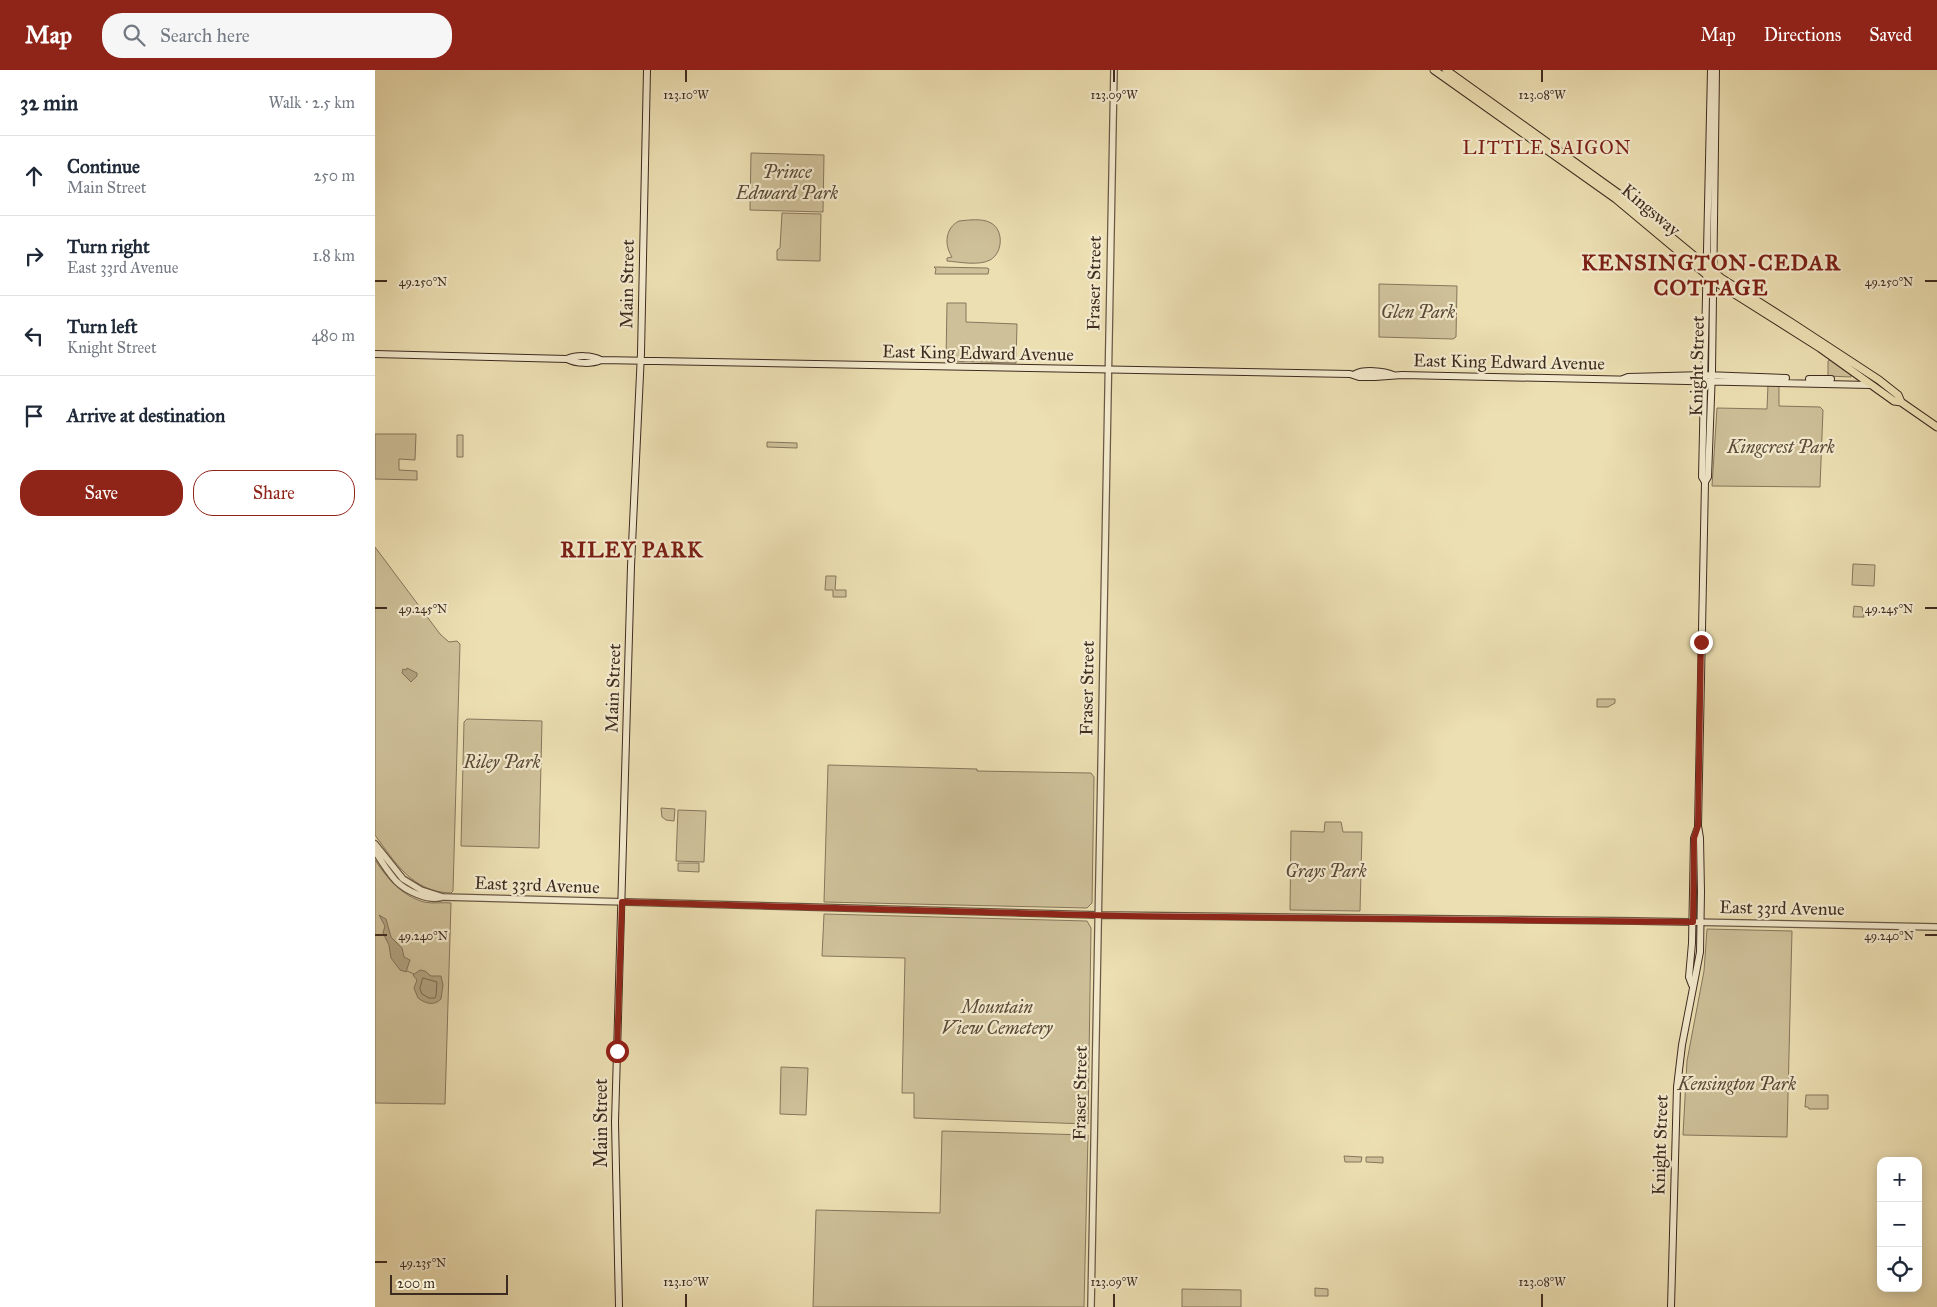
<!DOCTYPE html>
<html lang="en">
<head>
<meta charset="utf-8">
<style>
	:root { --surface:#fff; --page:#f6f6f7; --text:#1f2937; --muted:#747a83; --line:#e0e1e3; --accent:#8f2418 }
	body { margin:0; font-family:"IM FELL Great Primer",serif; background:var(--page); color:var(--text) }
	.controls { position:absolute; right:15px; bottom:15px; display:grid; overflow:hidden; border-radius:10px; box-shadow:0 2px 12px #0003 }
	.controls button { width:45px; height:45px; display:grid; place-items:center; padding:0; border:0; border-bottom:1px solid var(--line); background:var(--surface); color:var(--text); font:25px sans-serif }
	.scale { position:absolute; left:15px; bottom:12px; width:118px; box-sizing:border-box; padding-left:5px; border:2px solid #3e2b20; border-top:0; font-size:14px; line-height:18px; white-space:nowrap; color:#3e2b20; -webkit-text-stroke:4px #f3eacd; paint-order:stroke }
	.stop { position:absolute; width:15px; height:15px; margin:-11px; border:4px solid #8f2418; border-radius:50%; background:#fff }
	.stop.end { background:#8f2418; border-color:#fff; box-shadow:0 1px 5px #0008 }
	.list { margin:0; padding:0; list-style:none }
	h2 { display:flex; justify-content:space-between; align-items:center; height:65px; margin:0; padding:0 20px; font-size:21px }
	h2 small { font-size:16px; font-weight:400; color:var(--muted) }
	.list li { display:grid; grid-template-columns:32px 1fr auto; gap:15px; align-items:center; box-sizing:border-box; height:80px; padding:0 20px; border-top:1px solid var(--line) }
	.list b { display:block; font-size:19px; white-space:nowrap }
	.list p { margin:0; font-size:16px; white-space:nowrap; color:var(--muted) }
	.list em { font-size:16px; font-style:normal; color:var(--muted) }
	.actions { display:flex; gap:10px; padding:15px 20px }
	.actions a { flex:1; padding:11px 0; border:1px solid var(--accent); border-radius:20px; text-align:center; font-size:18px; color:var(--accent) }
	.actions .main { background:var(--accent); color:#fff }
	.icon { flex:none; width:28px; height:28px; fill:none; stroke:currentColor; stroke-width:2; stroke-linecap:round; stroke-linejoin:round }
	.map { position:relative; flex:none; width:1562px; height:1237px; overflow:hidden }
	header { display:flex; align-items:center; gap:30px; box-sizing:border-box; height:70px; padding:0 25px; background:var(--accent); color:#fff }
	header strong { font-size:24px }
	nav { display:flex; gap:28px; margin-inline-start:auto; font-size:18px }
	.search { width:350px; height:45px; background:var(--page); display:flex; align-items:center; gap:12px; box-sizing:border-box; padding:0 18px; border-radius:20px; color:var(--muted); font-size:19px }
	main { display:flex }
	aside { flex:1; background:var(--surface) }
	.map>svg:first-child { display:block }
	.green { fill:#cec099; stroke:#86765c }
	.water { fill:#b1a280; stroke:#83725a }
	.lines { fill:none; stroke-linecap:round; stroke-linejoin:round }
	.shore { stroke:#786650; stroke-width:1 }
	.stream { stroke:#83725a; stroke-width:1 }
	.tertiary-casing { stroke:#6a5844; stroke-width:8 }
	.secondary-casing { stroke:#3e2b20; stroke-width:8 }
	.primary-casing { stroke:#3e2b20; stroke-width:9 }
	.tertiary { stroke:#f3eacd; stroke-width:5.5 }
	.secondary { stroke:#f3eacd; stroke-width:6 }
	.primary { stroke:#ecdfb2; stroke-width:7 }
	.route { stroke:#8f2418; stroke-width:6 }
	.ticks { fill:none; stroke:#3e2b20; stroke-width:2 }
	.labels { text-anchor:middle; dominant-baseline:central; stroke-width:4.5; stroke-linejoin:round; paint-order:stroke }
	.park-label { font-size:18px; font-style:italic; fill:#5b4938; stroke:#f3eacd }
	.street-label { font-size:18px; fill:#3e2b20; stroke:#f3eacd }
	.neighbourhood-label { font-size:19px; letter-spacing:1px; fill:#7a1f14; stroke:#f3eacd }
	.district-label { font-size:22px; font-weight:bold; letter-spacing:1px; fill:#7a1f14; stroke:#f3eacd }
	.ticks-label { font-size:12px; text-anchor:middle; fill:#3e2b20; stroke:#f3eacd; stroke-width:4.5; stroke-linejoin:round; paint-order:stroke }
</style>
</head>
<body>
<header>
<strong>Map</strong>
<div class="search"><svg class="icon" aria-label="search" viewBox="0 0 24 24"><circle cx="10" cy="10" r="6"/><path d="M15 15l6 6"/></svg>Search here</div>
<nav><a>Map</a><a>Directions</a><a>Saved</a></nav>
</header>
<main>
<aside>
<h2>32 min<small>Walk · 2.5 km</small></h2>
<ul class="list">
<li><svg class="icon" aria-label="ahead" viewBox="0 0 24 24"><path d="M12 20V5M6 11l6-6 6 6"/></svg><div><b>Continue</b><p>Main Street</p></div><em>250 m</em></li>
<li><svg class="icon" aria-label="right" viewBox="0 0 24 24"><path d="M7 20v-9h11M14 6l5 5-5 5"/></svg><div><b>Turn right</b><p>East 33rd Avenue</p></div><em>1.8 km</em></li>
<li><svg class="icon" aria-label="left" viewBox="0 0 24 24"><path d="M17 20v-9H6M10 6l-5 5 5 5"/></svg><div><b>Turn left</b><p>Knight Street</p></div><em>480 m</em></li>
<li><svg class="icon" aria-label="arrive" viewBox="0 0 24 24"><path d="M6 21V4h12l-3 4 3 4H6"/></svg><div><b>Arrive at destination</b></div></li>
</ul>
<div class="actions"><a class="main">Save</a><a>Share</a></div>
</aside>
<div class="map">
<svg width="1562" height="1237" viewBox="0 0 1562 1237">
	<rect width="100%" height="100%" fill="#ecdfb2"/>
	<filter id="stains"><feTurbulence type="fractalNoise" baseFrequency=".004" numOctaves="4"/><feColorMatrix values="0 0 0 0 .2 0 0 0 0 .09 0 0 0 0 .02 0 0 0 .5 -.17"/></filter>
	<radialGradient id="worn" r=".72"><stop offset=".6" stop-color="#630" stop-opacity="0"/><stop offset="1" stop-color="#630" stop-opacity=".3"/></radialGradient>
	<path class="green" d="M376,83L449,85L448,142L375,140Z
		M407,143L446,144L445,191L402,190V180L405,178Z
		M584,151C593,150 608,148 616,153C629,160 628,183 615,190C604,196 584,192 572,191V188L577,187C569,175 570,158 584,151Z
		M559,197L612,198L614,199L613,204H560L561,199Z
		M1004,214L1082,216L1081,267L1078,269L1004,267Z
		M572,233H591V252L642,254L641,293L571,291Z
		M1455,290L1476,305V307L1453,306V291Z
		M1393,314H1404V336L1445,337L1448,340L1445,417L1337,416L1342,338L1392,339Z
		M0,364H41L40,390L24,389V400L42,401V410L0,409Z
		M82,365H88V387H82Z
		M392,372L422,373V378L392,377Z
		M0,477L65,564L74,572L82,571L85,574L78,821L76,823C38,822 21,794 0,765Z
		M1478,494L1500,495L1499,516L1477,515Z
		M451,506H461L460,520H471V527H458V520H450Z
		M1479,536L1487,537L1489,547H1478Z
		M1222,629H1240V633L1233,637H1222Z
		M92,649L167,651L164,778L86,776L89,652Z
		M453,695L602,699V701L716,703L719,707L717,833L712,838L449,832Z
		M286,738L300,739L299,751L291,750L287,747Z
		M303,740L331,741L329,792L301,791Z
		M950,752H966L968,762H987L985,841L915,840L916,761L949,762Z
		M0,790C12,808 27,826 49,832C57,834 68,832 76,833L70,1034L0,1033Z
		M303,793H324V802L303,801Z
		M449,844L712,851L716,858L713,1054L539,1048V1023H527L530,888L447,886Z
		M1332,859L1417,861L1412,1067L1308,1065L1312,991L1329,901Z
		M406,997L433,998L431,1045L405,1044Z
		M1431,1025H1453V1039H1434L1433,1037H1430Z
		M567,1061L713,1065L709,1237H438L441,1140L565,1143Z
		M969,1086L987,1087L986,1092H970Z
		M991,1087H1008V1093L991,1092Z
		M940,1218L953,1219V1226H940Z
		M807,1219L866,1220V1237H807Z"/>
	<path class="water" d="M32,598L42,603V606L36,612L27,603L28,599L31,600Z
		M4,845L11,849L16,867L27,878L29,887L35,890L31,902L25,900L16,888L14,875L8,863L10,856Z
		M45,900L50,901L56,906H66L68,915L66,929C59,936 51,934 43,928L39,918L42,910L38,905Z"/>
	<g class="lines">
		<path class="shore" d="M48,908L62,912L61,926L60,928H54L47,924L45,919Z"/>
		<path class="stream" d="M32,901L39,904"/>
		<defs>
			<path id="tertiary" d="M0,774L28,809L46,820L68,827
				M0,781C6,791 13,802 21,811C31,821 54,832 68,827L724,845L1261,851L1562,857
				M716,1237L739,0"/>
			<path id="secondary" d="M0,284L192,289C201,285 217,285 226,290
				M192,289C201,294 217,294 226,290L975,304L984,307H1000L1027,305L1496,315
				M980,304C989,299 1009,301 1018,305
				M1248,309L1253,307L1330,305L1411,308
				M1434,309H1456
				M1330,412L1333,407L1337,301L1341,0
				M1317,915L1314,907L1317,873L1319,768L1323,757
				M244,1237L240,1052L256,496L266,283L272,0
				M1296,1237L1302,1017L1307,975L1325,882L1326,822L1325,768L1323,756L1330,412L1327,407L1336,0"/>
			<path id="primary" d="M1059,0L1241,129L1339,211L1445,278L1519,331L1526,332L1562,357
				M1071,0L1244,124L1346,208L1417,253L1504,310L1523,325L1526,332"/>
		</defs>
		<use href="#tertiary" class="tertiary-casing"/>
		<use href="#secondary" class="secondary-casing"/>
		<use href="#primary" class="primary-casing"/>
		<use href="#tertiary" class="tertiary"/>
		<use href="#secondary" class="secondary"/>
		<use href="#primary" class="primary"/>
	</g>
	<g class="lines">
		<path class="route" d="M242,981L247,832L750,846L1318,852L1319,768L1323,756L1326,572"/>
	</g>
	<path class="ticks" d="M311,0V12M739,0V12M1167,0V12M0,211H12M1550,211H1562M0,538H12M1550,538H1562M0,865H12M1550,865H1562M0,1192H12M311,1224V1237M739,1224V1237M1167,1224V1237"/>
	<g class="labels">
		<g class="park-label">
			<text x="412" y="102">Prince<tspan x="412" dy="21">Edward Park</tspan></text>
			<text x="1043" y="242">Glen Park</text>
			<text x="1406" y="377">Kingcrest Park</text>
			<text x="127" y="692">Riley Park</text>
			<text x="951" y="801">Grays Park</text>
			<text x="622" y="937">Mountain<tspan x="622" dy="21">View Cemetery</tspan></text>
			<text x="1362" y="1014">Kensington Park</text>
		</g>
		<g class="street-label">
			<text transform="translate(1276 140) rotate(40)">Kingsway</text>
			<text transform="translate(719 213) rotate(-89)">Fraser Street</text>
			<text transform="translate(252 214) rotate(-89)">Main Street</text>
			<text transform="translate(603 283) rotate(1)">East King Edward Avenue</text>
			<text transform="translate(1134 292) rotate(1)">East King Edward Avenue</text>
			<text transform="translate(1322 296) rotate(-89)">Knight Street</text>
			<text transform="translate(238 618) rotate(-88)">Main Street</text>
			<text transform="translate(712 618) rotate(-89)">Fraser Street</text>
			<text transform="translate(162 815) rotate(2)">East 33rd Avenue</text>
			<text transform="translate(1407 838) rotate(1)">East 33rd Avenue</text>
			<text transform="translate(705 1023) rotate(-89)">Fraser Street</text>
			<text transform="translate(226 1053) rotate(-90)">Main Street</text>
			<text transform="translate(1285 1075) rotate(-88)">Knight Street</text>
		</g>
		<g class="neighbourhood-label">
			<text x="1172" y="77">LITTLE SAIGON</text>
		</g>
		<g class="district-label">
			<text x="1336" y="192">KENSINGTON-CEDAR<tspan x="1336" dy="25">COTTAGE</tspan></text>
			<text x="257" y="479">RILEY PARK</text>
		</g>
	</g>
	<g class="ticks-label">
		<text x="311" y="29">123.10°W</text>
		<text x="739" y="29">123.09°W</text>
		<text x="1167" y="29">123.08°W</text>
		<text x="48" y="216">49.250°N</text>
		<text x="1514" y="216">49.250°N</text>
		<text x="48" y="543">49.245°N</text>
		<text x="1514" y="543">49.245°N</text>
		<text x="48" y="870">49.240°N</text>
		<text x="1514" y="870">49.240°N</text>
		<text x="48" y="1197">49.235°N</text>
		<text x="311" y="1216">123.10°W</text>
		<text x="739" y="1216">123.09°W</text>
		<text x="1167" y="1216">123.08°W</text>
	</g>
	<rect width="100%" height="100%" filter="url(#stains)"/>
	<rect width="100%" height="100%" fill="url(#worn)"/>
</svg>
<div class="controls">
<button>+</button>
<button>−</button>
<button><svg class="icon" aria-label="locate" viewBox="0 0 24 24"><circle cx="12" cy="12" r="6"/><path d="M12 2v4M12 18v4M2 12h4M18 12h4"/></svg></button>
</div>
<div class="scale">200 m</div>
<div class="stop" style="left:242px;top:981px"></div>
<div class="stop end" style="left:1326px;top:572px"></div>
</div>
</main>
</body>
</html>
